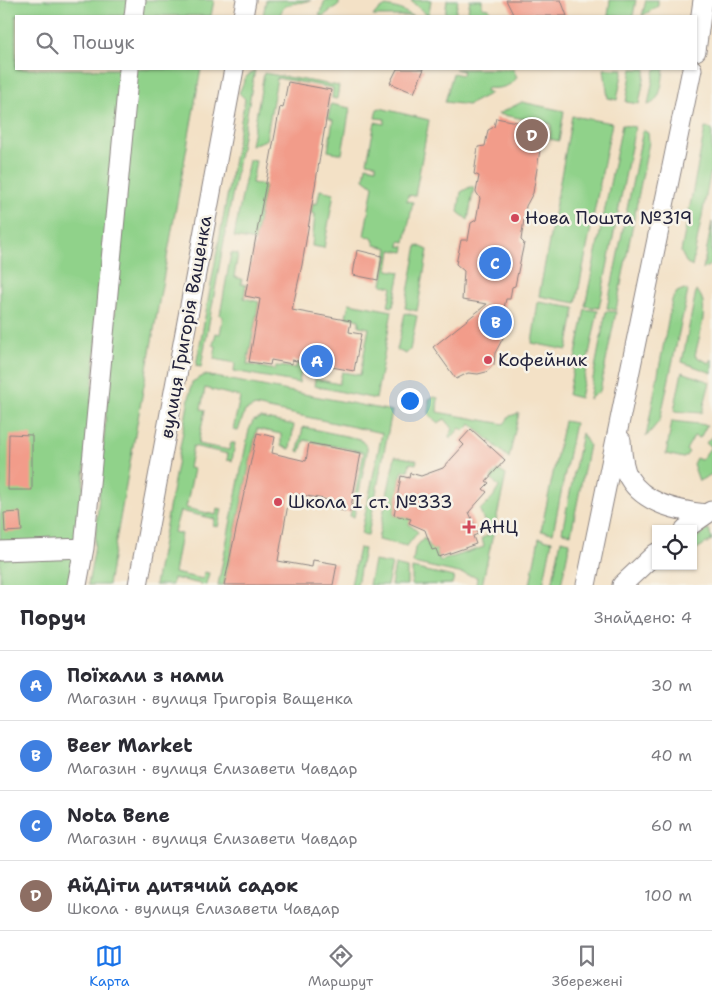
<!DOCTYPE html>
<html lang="uk">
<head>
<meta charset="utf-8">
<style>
	:root { --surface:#fff; --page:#f2f2f3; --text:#2b2b33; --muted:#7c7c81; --line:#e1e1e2; --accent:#1a73e8 }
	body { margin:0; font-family:"Shantell Sans",sans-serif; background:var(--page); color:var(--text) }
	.controls { position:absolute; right:15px; bottom:15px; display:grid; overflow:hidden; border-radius:0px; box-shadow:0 1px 4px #0004 }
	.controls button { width:45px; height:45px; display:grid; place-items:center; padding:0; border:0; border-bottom:1px solid var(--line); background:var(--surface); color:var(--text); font:25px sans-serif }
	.you { position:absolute; left:409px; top:400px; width:18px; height:18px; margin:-12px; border:4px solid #fff; border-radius:50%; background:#1a73e8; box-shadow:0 0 0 8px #1a73e833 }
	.badge { display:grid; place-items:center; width:32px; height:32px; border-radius:50%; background:var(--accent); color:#fff; font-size:16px; font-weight:700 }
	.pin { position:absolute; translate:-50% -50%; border:2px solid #fff; box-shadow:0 1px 5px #0006 }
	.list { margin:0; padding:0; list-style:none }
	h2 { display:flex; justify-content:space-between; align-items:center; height:65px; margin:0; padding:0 20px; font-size:21px }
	h2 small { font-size:16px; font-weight:400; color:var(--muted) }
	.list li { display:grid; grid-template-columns:32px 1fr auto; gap:15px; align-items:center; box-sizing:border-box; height:70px; padding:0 20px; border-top:1px solid var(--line) }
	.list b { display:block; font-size:19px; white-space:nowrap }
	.list p { margin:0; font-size:16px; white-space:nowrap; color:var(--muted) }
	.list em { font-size:16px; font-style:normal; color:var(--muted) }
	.icon { flex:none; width:28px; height:28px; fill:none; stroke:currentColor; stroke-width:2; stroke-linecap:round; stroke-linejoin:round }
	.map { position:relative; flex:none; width:712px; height:585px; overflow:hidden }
	.search { position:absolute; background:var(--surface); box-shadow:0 1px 4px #0004; left:15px; right:15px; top:15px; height:55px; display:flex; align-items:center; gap:12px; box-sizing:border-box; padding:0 18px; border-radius:0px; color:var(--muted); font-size:19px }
	.sheet { height:345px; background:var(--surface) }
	nav { display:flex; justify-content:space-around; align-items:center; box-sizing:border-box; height:70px; border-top:1px solid var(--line); background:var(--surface); font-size:14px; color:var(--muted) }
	nav a { display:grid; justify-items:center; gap:2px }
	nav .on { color:var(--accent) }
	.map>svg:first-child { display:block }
	.green { fill:#90d28a; stroke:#597a62 }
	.building { fill:#f29c8a }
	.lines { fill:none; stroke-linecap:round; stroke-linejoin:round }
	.minor-casing { stroke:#8a8280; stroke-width:21 }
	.minor { stroke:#fff; stroke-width:19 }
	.poi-dot { fill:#d1495b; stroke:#f7f3e8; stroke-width:2 }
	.labels { text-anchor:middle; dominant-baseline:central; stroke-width:5; stroke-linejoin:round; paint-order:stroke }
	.poi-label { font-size:18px; fill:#22223b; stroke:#f7f3e8; text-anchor:start }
	.street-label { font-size:18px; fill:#22223b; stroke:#f7f3e8 }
</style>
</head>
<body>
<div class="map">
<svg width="712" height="585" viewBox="0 0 712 585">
	<rect width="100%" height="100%" fill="#f7f3e8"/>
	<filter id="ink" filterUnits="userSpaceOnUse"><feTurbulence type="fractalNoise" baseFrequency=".02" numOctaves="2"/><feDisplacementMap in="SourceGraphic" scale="10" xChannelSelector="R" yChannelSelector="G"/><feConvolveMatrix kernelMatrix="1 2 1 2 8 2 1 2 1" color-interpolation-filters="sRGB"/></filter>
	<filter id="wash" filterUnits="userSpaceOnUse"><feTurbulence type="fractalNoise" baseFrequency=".0096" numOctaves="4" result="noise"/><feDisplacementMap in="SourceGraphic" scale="20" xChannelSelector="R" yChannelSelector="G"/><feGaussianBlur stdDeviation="1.12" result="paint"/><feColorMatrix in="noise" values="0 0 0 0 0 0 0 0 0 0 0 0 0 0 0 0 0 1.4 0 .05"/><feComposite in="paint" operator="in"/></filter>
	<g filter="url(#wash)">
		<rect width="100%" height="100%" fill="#f3e1c6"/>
		<path class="green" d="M0,0H128L127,16H16V69H122L77,554L70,585H0Z
			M142,0H214L211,16H141Z
			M266,0H311C298,5 283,0 280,16H263Z
			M325,0H339V5L323,16H319Z
			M413,0H431L429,14H426L411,1Z
			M447,0H458L455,16H445Z
			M470,0H482V7L489,8L491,16H467Z
			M610,0H636L633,16H608Z
			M646,0H658V6L642,16Z
			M386,6L399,9L413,16H373L377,11Z
			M136,69H201L108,585H88L94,552Z
			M455,69H513L517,77C511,88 497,89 487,88L486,92L491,93L468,105L445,102L453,73L462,75L463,71Z
			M604,69H623L617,100L608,98Z
			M632,69H646L639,104L626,102Z
			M655,69H664C662,81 662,101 648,105Z
			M255,70L201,367L196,366L245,99L239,93L246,77Z
			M264,73L339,86L337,99L332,98L333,88L277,78L266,140L251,145Z
			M522,102L564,111L559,141L550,139L551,124L498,114Z
			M331,104L350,108L342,154L328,151L333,120L328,118Z
			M380,108L429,120L415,196L408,195L407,201L413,202L405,242L400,241L399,246L405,247L404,252L391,250L388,270L400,272L393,307L388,306L392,287L382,285L388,248L375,245L372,237L364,236L373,186L364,179L366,166L376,168V164L367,162L375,122L384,124L385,119L375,118L377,109Z
			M572,116L612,123L576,303L539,296Z
			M622,125L635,127L599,308L585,306Z
			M705,128L712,129V165L692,267L686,262L681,252Z
			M643,130L648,133L649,142L616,310L607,308Z
			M249,160L256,161L252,183L265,185L255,241L234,237Z
			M470,187H474L468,220L458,212L461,192Z
			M320,190L334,193L324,248L312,246L315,214L311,213L313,203L317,204Z
			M712,222V264L703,269Z
			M417,245L428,250L417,311L405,308Z
			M231,253L238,254L234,277L242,279L241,284L246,285L244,298L259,302L247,364L275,370L276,366L296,368L297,364L302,365L299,383L234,371L235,363L214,359L216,346L213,345L216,333L220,334L223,317L220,315Z
			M684,289L688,291L660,420L646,437L672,300L677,292Z
			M696,291C712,300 698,340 695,356L709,363L712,359V373L682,362Z
			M538,302L575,308L567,350L532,343Z
			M349,303L392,311L376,399L314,386L315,379L339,384L342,372L360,375L369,328L359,326V320L346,317Z
			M585,309L598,311L580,398L568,395Z
			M606,311L616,312L600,391L589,399Z
			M405,313L417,316L410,350L406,354L397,350Z
			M682,372L710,382L702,413L674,411Z
			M205,375L392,411L368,535L361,534L382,433L255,406L245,411L238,431L233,430L240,397L205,388L201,409L205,410L198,444L229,450L231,443H235L232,461L227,460L228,454L193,446L189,468L194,469L186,508L216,515L217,508L222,509L218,527L213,526L215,519L180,511L174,532L181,534L174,573L203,579L204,572L209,573L206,585L173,578L172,585H155L192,382Z
			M434,397L438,398L437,412L504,424L510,416L519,413L509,458L471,424L464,431L460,428L450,439L449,436L453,429L445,419L438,423L429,415V399Z
			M261,418L294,425L290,449L281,446V434L257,429L224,585H218L249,430L253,421Z
			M564,421L575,423L553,533L541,531Z
			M672,421L707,425L700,438L694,436L686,450L689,452L684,458L666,454Z
			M303,427L360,439L367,447V453L354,517L350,516L364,452L304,440L300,452L298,451Z
			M582,433L589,445L571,534L562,532Z
			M712,436V474L699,481L693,464L696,458L701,460L711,447L706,443Z
			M395,456L417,460L416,464L410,463L408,471H403L401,476L394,515L411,519L409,524L418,532L407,546L378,540Z
			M498,470L506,475L482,585H476L477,577L413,563L415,548L424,538L432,549H436L440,561L484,547L482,538L489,535L480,510L493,497L499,487L491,478Z
			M709,529L712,540L693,551V540Z
			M539,538L552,541L543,585H530Z
			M561,540L570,542L561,585H552Z
			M359,548L364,549L357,585H351Z
			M374,561L392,564L387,585H369Z
			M395,565L407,568V585H391Z
			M412,568L454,577L452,584L412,585Z"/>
		<g id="blocks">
			<path class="building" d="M506,0H561L567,16H514Z
				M397,69H424L414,93L390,83Z
				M288,82L331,90L302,265L292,310L351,321L349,332L361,334L354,371L292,360V364L271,360L270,365L249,362L260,299L245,296L280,107L283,108Z
				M496,118L537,126L535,136L540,137L538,147L540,150L533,193L526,206L521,240L524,243L515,286L512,287L510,299H506L500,326L503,338L495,353L494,365L486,372L478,374L468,373L456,379L433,347L487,304L462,300L464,271L456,264L461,240H468L471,223L476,220L480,198L476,192L479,176L474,174L478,147L485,146L488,130L494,127Z
				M357,250L382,256L378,280L353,275Z
				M471,429L505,460L486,481L489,483L483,489L487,492L469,512L478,534L473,536L476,544L439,557L436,549L432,550L425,530L409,523L411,519L394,515L401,476L409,478L410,473L421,476L443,468L464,445L460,441Z
				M257,433L275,437L272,453L306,461L309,443L361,453L350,512L328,508L329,500L290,493L278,561L312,567L313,560L337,564L333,585H224Z
				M9,434L32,435V490H8Z
				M20,512L22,531L5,532L4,513Z"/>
		</g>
	</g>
	<g filter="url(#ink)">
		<use href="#blocks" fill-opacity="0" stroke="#8a8280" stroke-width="1"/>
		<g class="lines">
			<defs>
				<path id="minor" d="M134,16L136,0
					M243,16L246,0
					M696,51L703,0
					M621,440C622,452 622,467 629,478C644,504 679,511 706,514
					M685,529L711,511
					M0,551L84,548
					M77,585L84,548L129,69
					M138,585L234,69
					M586,585L692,69
					M622,585L656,553"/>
			</defs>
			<use href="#minor" class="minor-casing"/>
			<use href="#minor" class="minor"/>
		</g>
	</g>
	<g class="poi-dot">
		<circle cx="515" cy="218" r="5"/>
		<circle cx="488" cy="360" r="5"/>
		<circle cx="278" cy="502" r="5"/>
		<path d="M466.5 519.5h5v5h5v5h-5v5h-5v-5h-5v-5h5z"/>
	</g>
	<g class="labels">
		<g class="poi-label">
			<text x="525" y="218">Нова Пошта №319</text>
			<text x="498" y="360">Кофейник</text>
			<text x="288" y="502">Школа І ст. №333</text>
			<text x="479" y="527">АНЦ</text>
		</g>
		<g class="street-label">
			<text transform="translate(186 327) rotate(-80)">вулиця Григорія Ващенка</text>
		</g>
	</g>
</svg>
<div class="controls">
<button><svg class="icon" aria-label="locate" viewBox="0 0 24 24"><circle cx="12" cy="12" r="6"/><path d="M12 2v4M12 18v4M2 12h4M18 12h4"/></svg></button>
</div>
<div class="you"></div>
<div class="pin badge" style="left:317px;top:361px;background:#3f7fe0">A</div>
<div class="pin badge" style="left:496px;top:322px;background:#3f7fe0">B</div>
<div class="pin badge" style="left:495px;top:263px;background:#3f7fe0">C</div>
<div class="pin badge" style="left:532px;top:135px;background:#8d6e63">D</div>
<div class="search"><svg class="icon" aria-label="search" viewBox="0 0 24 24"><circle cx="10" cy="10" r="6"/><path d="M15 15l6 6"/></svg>Пошук</div>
</div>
<section class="sheet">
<h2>Поруч<small>Знайдено: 4</small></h2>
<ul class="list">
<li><span class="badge" style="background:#3f7fe0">A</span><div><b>Поїхали з нами</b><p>Магазин · вулиця Григорія Ващенка</p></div><em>30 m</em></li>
<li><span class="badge" style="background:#3f7fe0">B</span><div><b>Beer Market</b><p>Магазин · вулиця Єлизавети Чавдар</p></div><em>40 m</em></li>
<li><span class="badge" style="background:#3f7fe0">C</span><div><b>Nota Bene</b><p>Магазин · вулиця Єлизавети Чавдар</p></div><em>60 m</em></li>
<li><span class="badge" style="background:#8d6e63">D</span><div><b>АйДіти дитячий садок</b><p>Школа · вулиця Єлизавети Чавдар</p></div><em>100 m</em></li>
</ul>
</section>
<nav>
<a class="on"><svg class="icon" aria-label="map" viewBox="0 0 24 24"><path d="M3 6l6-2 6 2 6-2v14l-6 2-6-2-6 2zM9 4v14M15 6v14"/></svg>Карта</a>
<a><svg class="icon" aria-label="directions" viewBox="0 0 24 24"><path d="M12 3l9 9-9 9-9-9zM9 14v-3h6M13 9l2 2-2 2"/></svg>Маршрут</a>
<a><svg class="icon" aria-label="saved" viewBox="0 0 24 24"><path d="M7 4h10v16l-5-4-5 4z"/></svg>Збережені</a>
</nav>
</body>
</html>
